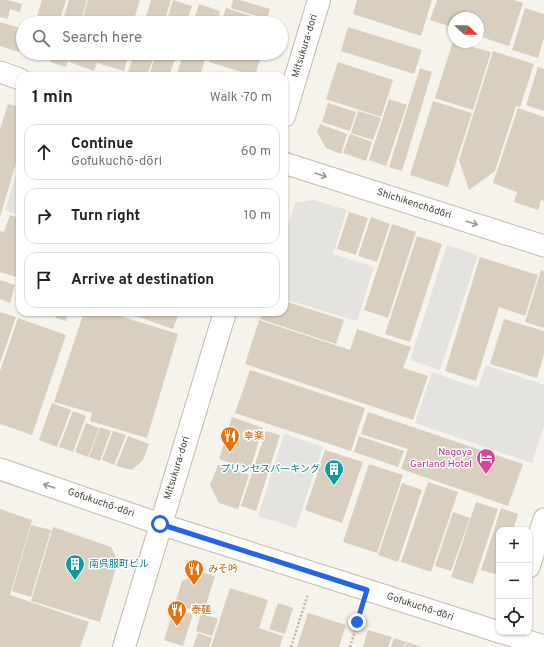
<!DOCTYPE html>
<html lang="en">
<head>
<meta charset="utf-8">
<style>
	:root { --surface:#fff; --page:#f6f6f6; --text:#222; --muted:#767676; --line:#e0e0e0 }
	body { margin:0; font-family:Overpass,"Noto Sans JP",sans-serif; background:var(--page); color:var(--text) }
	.controls { position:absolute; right:12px; bottom:12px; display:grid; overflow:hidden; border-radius:8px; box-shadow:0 1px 3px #0004 }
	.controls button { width:36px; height:36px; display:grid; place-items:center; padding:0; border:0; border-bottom:1px solid var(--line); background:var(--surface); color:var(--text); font:20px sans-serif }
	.compass { position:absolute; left:448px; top:12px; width:36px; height:36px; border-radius:50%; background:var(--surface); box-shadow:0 1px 3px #0004; rotate:112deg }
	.stop { position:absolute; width:12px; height:12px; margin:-9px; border:3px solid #2563eb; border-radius:50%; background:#fff }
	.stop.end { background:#2563eb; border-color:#fff; box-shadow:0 1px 4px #0008 }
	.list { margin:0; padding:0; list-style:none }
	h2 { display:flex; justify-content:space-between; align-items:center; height:52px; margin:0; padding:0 16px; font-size:17px }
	h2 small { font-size:13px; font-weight:400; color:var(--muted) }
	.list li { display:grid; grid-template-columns:26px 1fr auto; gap:12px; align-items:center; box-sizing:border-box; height:56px; margin:0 8px 8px; padding:0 8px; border:1px solid var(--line); border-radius:12px }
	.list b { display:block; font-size:15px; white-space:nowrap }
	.list p { margin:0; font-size:13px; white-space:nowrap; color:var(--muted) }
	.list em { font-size:13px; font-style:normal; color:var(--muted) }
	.icon { flex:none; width:22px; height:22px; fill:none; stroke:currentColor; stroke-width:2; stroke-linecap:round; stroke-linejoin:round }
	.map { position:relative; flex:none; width:544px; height:647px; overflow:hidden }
	.search { position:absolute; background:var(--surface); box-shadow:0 1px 3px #0004; left:16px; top:16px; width:272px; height:44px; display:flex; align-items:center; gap:10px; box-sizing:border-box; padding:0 14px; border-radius:22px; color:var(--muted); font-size:15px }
	.panel { position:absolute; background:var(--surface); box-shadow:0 1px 3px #0004; left:16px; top:72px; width:272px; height:244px; border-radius:12px }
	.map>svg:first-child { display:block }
	.parking { fill:#e5e3e0 }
	.building { fill:#d8cfc1 }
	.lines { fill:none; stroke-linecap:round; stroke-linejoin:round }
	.minor-casing { stroke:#c2bbae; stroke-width:23 }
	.tertiary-casing { stroke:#c2bbae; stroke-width:24 }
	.path { stroke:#c4b79f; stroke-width:2.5; stroke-dasharray:2 2; stroke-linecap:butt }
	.minor { stroke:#fff; stroke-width:21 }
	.tertiary { stroke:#fff; stroke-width:22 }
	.oneway { stroke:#9c9892 }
	.route { stroke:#2563eb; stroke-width:5 }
	.labels { text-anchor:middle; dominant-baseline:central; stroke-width:3; stroke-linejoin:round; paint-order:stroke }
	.street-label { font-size:10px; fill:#4b4439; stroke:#fff }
	.food-label { font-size:10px; fill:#c56008; stroke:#fff; text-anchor:start }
	.hotel-label { font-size:10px; fill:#b23c85; stroke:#fff; text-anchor:end }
	.culture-label { font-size:10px; fill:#0d838f; stroke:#fff; text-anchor:end }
</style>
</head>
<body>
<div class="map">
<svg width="544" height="647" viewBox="0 0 544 647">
	<rect width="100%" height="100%" fill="#f6f3ec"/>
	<path class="parking" d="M20,161V215L5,210Z
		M314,200L347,210L333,254L374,267L357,321L284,299V238L295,203Z
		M447,245L478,255L440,370L410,360Z
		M486,365L544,385V426L532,463L415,423L432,372L478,388Z
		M284,434L323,447L296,528L258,516Z"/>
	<path class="building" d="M0,0H8L22,4L20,12L10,9L8,19L0,17Z
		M42,0H66L59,23H35Z
		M69,0H87L80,23L63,19Z
		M88,0H140L133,23H81Z
		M151,0H171L164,23H144Z
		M173,0L192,6L186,23H166Z
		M233,0H240L270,9L267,19L231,8Z
		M357,0H432L421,36L353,14Z
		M437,0H514L523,3L509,46L478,36V18H454V28L430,20Z
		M199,4L220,11L217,23H193Z
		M226,8L273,23H221Z
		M525,8L544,14V38L538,58L512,50Z
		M0,22L23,29V39L19,52L0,46Z
		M348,27L422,50L414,74L341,51Z
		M454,38V42L491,52L473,110L435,98Z
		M493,51L534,64L520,107L516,106L495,171L469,190L459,160Z
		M53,53H71L66,67L50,62Z
		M72,53H129L124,71L97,63L94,71L69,62Z
		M134,53H155L147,76H127Z
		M156,53H177L169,76H149Z
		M184,53H207L200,76H176Z
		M212,53H262L255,76L209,62Z
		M338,62L393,80L381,117L326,99Z
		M538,67L544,69V111L526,105Z
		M420,68L432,72L402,171L389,167Z
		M389,99L407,105L386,166L369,160Z
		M433,101L472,113L448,187L410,175Z
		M328,103L356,112L350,131L322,122Z
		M8,104L20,107V150L0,217V129Z
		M518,108L544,117V201L541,200L538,210L514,202L517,192L493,183Z
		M358,111L381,118L373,140L351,133Z
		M320,124L347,134L341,154L326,148L317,132Z
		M350,134L372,142L366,161L343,153Z
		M349,212L368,218L356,255L337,249Z
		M10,215L20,218V278L0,272V231L4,232Z
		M371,217L390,224L377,262L358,256Z
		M392,224L416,232L388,318L364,310Z
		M417,236L442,244L410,342L385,334Z
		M480,257L538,275L525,316L499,307L476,381L445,371Z
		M541,270L544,271V328L525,322Z
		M0,280L15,285L10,303L0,299Z
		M284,301L344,320L336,344L260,319L263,312H284Z
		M0,312L16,317L0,363Z
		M58,312H69L66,321L56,318Z
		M84,312H107L178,334L147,438L90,421L92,413L54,402Z
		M124,312H179L173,329Z
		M18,318L66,335L32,435L0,424V371Z
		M504,319L544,331V354L537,378L490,364Z
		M259,320L350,350L357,329L411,347L403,368L428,376L413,420L245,364Z
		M250,370L365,408L351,451L235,413Z
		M52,403L71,410L57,447L39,440Z
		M73,411L86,416L73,452L59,447Z
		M368,412L523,464L508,506L401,469L408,449L361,434Z
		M232,417L263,428L250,470L219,459Z
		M86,423L99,428L88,457L75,452Z
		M100,427L111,431L100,461L89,457Z
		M113,431L126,435L114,465L102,460Z
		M266,431L280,435L256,511L241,506Z
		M128,436L149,444L143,460L132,470L116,466Z
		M359,436L404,451L398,467L354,452Z
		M325,450L363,462L342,523L305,510Z
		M369,464L403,475L377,553L343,542Z
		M218,465L249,475L238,509L219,503L210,485Z
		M428,482L458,492L431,572L401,562Z
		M402,483L422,490L398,562L378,555Z
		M476,502L498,509L473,584L451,577Z
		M501,508L518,514L513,530H499L498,575L481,570Z
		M0,509L32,520L10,595L89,622L80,647H0Z
		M453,512L470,518L451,571L435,566Z
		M31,525L51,530L31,597L12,591Z
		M53,527L111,547L118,561L100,622L31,601Z
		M201,572L215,576L203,614L218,619L212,636L196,631L201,613L175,604L182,581Z
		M230,588L268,600L259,628L283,636L280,647H211Z
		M278,603L293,608L285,634L269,629Z
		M174,609L193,614L183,646L164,640Z
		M308,613L346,625L339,647H297Z
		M368,630L392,637L388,647H363Z
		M198,633L212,638L209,647H193Z
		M394,638L406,642L404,647H391Z
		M407,642L422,647H405Z"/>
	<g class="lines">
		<defs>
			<path id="minor" d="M0,72L20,79
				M284,163L544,246
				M0,469L160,524L499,632
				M529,567L544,519
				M500,632L544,646"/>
			<path id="tertiary" d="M284,116L319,0
				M124,647L225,312"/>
		</defs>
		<use href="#minor" class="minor-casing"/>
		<use href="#tertiary" class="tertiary-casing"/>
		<path class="path" d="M291,647L308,594
			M350,647L361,611"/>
		<use href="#minor" class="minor"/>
		<use href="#tertiary" class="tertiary"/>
	</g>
	<defs><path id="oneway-shaft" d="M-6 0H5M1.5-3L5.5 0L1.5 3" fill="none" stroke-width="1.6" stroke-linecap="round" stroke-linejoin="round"/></defs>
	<g class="oneway">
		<use href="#oneway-shaft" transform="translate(321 175) rotate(18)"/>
		<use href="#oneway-shaft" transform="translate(472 223) rotate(18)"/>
		<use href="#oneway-shaft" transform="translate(49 486) rotate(-161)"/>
	</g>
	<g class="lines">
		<path class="route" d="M160,524L367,590L357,622"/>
	</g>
	<defs>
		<symbol id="restaurant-pin" viewBox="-11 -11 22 30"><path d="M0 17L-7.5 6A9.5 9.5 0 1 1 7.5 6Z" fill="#e8710a" stroke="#fff"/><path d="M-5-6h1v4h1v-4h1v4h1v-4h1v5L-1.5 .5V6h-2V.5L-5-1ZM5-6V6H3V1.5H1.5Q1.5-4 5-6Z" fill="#fff"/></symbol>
		<symbol id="hotel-pin" viewBox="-11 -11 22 30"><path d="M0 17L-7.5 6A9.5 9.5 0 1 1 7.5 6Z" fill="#d1479c" stroke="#fff"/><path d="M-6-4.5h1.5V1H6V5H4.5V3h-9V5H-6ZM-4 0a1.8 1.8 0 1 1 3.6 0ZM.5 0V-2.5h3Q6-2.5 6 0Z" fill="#fff"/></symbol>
		<symbol id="building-pin" viewBox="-11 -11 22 30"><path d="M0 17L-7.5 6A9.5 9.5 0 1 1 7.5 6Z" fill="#0f9aa8" stroke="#fff"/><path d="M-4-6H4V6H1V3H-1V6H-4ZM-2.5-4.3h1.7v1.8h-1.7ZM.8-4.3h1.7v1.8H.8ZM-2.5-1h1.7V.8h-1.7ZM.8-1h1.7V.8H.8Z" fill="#fff"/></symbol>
	</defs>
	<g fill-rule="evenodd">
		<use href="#restaurant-pin" x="219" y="425" width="22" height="30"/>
		<use href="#hotel-pin" x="475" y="447" width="22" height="30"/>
		<use href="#building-pin" x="323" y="458" width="22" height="30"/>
		<use href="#building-pin" x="64" y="553" width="22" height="30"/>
		<use href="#restaurant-pin" x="183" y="558" width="22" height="30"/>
		<use href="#restaurant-pin" x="166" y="599" width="22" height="30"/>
	</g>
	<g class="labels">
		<g class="street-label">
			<text transform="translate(305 46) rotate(-73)">Mitsukura-dori</text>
			<text transform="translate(414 204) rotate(18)">Shichikenchōdōri</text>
			<text transform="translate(177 468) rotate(-73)">Mitsukura-dori</text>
			<text transform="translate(101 503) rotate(19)">Gofukuchō-dōri</text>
			<text transform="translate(420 607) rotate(18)">Gofukuchō-dōri</text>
		</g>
		<g class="food-label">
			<text x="244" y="436">幸楽</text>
			<text x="208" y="569">みそ吟</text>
			<text x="191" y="610">泰麺</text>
		</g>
		<g class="hotel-label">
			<text x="472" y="452">Nagoya<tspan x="472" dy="12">Garland Hotel</tspan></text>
		</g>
		<g class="culture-label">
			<text x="320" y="469">プリンセスパーキング</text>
			<text x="89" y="564" text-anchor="start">南呉服町ビル</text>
		</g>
	</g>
</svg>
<div class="controls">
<button>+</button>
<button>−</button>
<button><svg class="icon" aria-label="locate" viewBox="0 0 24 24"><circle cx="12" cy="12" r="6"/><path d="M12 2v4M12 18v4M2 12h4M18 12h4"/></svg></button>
</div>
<svg class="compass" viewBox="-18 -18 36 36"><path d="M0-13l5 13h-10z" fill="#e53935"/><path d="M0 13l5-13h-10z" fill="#767676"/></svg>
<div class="stop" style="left:160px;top:524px"></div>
<div class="stop end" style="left:357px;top:622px"></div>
<div class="search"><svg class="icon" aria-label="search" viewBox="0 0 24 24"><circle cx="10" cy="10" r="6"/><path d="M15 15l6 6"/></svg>Search here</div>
<section class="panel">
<h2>1 min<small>Walk · 70 m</small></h2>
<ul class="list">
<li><svg class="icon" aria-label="ahead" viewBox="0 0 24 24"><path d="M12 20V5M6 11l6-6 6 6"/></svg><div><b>Continue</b><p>Gofukuchō-dōri</p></div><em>60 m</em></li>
<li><svg class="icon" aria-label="right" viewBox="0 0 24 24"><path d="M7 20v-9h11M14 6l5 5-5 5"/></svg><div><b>Turn right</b></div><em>10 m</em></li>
<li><svg class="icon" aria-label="arrive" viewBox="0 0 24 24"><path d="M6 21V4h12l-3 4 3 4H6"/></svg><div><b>Arrive at destination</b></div></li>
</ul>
</section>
</div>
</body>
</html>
